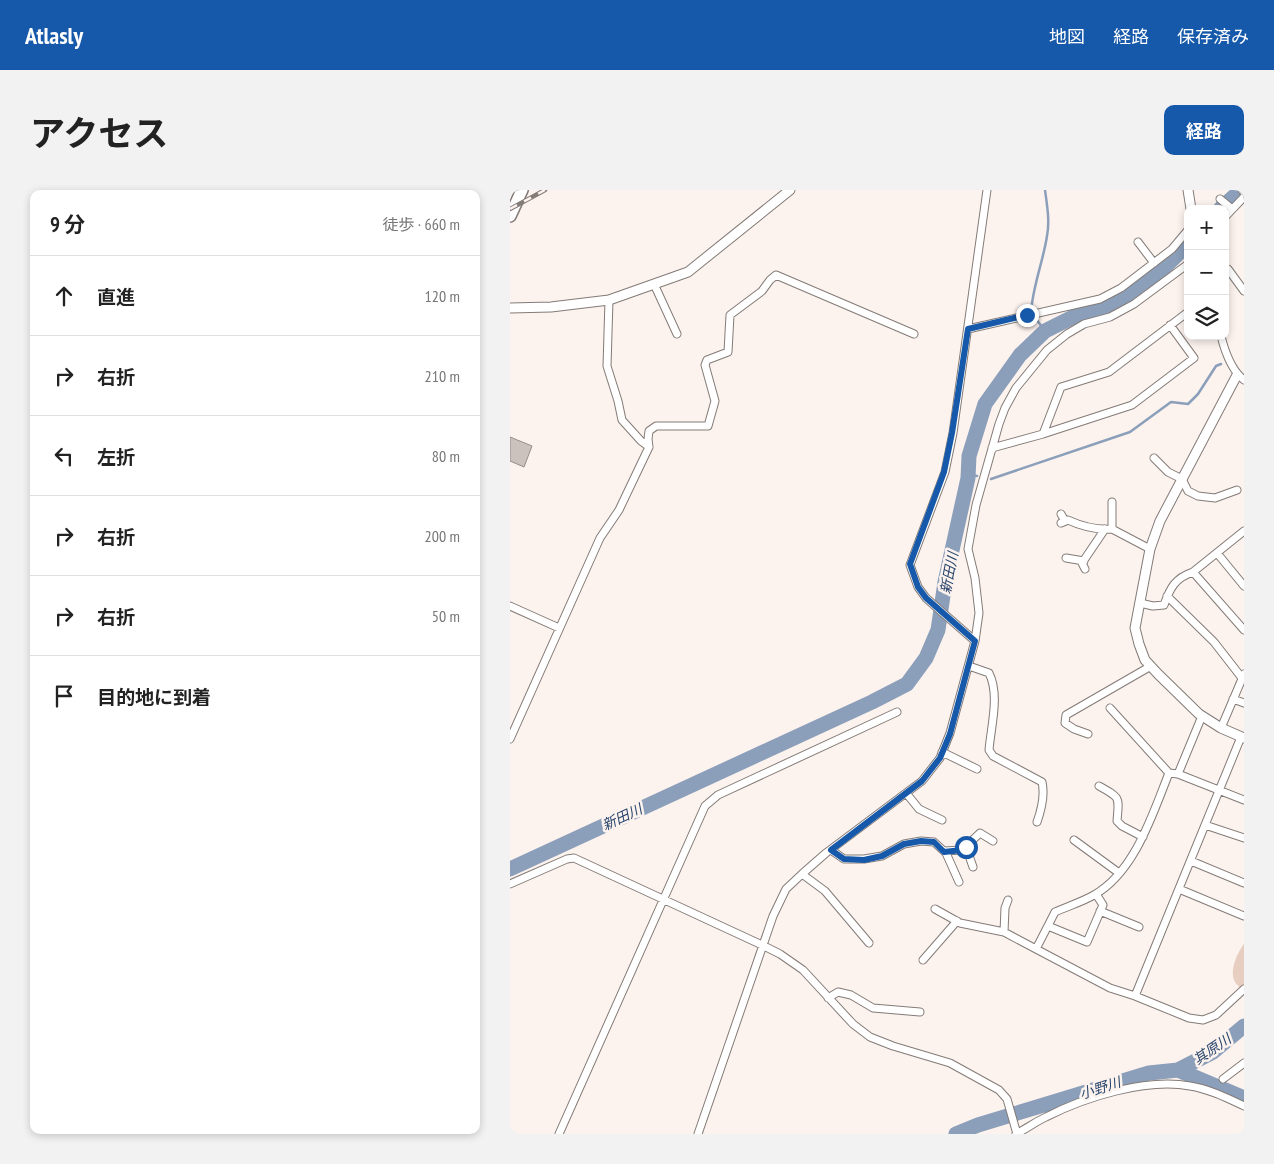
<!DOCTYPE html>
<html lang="ja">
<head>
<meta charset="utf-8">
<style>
	:root { --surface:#fff; --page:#f2f2f2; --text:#222; --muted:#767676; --line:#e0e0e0; --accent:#1658a9 }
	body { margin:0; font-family:"PT Sans Narrow","Noto Sans JP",sans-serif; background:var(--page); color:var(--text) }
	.controls { position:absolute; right:15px; top:15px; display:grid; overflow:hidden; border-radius:10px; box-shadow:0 2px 8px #0003 }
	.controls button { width:45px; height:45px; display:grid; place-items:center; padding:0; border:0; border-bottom:1px solid var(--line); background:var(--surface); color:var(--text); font:25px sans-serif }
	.stop { position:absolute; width:15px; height:15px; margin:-11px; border:4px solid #1658a9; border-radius:50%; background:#fff }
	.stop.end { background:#1658a9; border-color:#fff; box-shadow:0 1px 5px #0008 }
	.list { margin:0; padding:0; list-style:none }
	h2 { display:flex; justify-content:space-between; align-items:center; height:65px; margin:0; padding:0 20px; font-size:21px }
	h2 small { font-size:16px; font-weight:400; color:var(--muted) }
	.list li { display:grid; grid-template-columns:32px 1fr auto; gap:15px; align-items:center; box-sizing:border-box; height:80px; padding:0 20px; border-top:1px solid var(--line) }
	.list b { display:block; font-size:19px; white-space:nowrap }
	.list em { font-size:16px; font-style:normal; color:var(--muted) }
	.icon { flex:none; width:28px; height:28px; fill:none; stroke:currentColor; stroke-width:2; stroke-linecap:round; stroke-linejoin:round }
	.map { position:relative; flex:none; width:734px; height:944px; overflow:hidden; border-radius:10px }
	header { display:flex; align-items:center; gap:30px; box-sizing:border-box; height:70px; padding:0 25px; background:var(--accent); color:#fff }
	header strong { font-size:24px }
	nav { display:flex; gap:28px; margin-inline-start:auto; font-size:18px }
	.intro { display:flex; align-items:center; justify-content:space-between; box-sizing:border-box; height:120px; padding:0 30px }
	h1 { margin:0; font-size:35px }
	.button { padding:12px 22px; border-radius:10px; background:var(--accent); color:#fff; font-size:18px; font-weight:700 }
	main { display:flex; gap:30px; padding:0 30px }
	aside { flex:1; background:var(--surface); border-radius:10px; box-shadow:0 2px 8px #0003 }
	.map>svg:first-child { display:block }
	.green { fill:#e8cec0 }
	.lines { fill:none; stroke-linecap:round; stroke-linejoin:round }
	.stream { stroke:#8b9fba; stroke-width:2.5 }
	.river { stroke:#8b9fba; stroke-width:15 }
	.building { fill:#cbc2bd; stroke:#958d89 }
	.minor-casing { stroke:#837b77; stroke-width:9 }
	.tertiary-casing { stroke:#837b77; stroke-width:11 }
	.primary-casing { stroke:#837b77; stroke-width:14 }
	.minor { stroke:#fff; stroke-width:7 }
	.tertiary { stroke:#fff; stroke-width:9 }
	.primary { stroke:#fff; stroke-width:11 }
	.rail-casing { stroke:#837d7a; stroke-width:4.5 }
	.rail { stroke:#fcf2ee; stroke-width:2.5; stroke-dasharray:8; stroke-linecap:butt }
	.route { stroke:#1658a9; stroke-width:6 }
	.labels { text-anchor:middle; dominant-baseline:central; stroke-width:5; stroke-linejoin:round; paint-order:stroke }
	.water-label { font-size:14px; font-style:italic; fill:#28456c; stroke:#fcf2ee }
</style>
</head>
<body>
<header>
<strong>Atlasly</strong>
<nav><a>地図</a><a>経路</a><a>保存済み</a></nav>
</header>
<div class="intro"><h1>アクセス</h1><a class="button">経路</a></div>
<main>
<aside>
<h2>9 分<small>徒歩 · 660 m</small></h2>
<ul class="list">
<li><svg class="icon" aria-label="ahead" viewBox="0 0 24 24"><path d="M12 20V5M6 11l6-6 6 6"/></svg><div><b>直進</b></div><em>120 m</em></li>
<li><svg class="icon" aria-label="right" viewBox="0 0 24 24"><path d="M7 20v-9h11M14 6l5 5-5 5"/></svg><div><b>右折</b></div><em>210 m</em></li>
<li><svg class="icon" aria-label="left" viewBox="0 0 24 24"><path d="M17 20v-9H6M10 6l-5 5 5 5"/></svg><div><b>左折</b></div><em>80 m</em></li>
<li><svg class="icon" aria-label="right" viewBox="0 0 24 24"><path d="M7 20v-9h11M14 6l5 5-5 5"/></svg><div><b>右折</b></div><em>200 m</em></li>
<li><svg class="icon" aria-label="right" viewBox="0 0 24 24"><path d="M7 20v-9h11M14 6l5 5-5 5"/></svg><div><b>右折</b></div><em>50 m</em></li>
<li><svg class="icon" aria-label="arrive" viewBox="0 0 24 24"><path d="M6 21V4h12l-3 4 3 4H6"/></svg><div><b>目的地に到着</b></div></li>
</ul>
</aside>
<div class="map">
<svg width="734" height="944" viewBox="0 0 734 944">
	<rect width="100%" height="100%" fill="#fcf2ee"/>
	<path class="green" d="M734,754V801C732,799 727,795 725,792C719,781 727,763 734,754Z"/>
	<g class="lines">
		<path class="stream" d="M535,0C537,15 540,31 537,46C533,72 523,95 521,122L535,141
			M458,284L467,286
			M481,289L620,242L661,212L678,214L688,204L706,176L711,174"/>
		<path class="river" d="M710,19L731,0
			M0,679L362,512L397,494L416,468L428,440L435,392L458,288L459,266L475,214L510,165L535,141L569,124L603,115L653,79L678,54
			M668,880L703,862L734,836
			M446,944L468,935L639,883L668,880L734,908"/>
	</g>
	<path class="building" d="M0,247L22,256L14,277L0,271Z"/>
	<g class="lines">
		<defs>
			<path id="minor" d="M732,0L734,2
				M710,9L722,19
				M715,27L734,7
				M628,52L644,73
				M715,80L718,79L734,101
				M144,94L167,144
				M99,110L97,176L108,211L112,230L131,251L139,257
				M458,139L590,109L611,98L662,59L678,40
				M711,146C715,162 721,180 734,190
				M533,244L622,215L684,168L660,135
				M482,258L533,244L551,197L599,182L678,122
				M644,268L658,282L672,289L678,301L688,306L705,308L727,300
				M602,312V339L640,359
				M551,324L555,331
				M551,333L558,330C573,337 586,340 602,339
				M707,363L734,396
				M556,368L574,371
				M575,379L572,373L595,339
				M683,382L734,440
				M657,406L704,452L732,488
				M630,413L643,416L654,415C660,398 665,388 683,382L734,341
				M0,416L49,438
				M465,451L416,408L408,397L400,375L435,282L443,243L477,0
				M459,476L479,483C490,505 481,536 479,560L483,566L532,592C535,605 532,618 527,632
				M723,509L734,513
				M600,518L659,583
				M711,538L734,484
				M578,544L564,539L555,533L556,525L641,476
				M0,549L90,348L109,320L139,257L138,249L139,241L146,236H198L205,211L195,175L197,170L218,162L220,125L252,101L260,90L266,85L404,144
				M432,562L467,579
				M668,584L692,526
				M589,596C611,608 609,607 607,631L612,636L633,647
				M396,603L409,619L432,630
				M734,610L668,584L659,583C643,623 625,682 584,705C572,712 558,716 545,722L526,759L600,798L625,806L679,828L693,830L706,825L734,799
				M695,635L734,648
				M564,650L609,683
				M456,657L463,677
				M321,660L334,669H354L372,666L394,654L411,651L424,652L436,663L449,692
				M434,661L452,660L470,643L483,651
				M681,671L734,693
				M292,684L315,701L359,753
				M0,694L57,669L64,668L252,755L270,764L293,780L343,834L360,847L383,856L440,873L489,900L497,909L507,944
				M669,699L734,726
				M498,710L495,718L494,742L526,759
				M425,719L450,733L494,742
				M590,721L629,737
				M538,736L577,752L593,715L586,704
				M413,770L447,731
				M625,806L731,547
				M318,808L328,802L341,805L363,818L410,822
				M713,889L734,873
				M49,944L195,616L208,605L387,522
				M188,944L263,726L276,699L292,684L316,663L412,591L430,568L440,543L465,451L469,423L465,388L458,359L466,315L489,234L495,218L506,198L537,160L557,144L574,134L600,127L624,114L678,74
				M506,944C516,939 525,932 536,927C575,907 636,888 680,896C699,899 717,908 734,916"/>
			<path id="tertiary" d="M678,0L681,19
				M0,118L41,117L99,110L178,82L280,0
				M727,185L650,331L640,359L625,438L629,454L635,470L648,484L689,524L711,538L734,548"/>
			<path id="primary" d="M0,26L12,0"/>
		</defs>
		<use href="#minor" class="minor-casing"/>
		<use href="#tertiary" class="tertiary-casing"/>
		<use href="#primary" class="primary-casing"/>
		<use href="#minor" class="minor"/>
		<use href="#tertiary" class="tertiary"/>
		<use href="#primary" class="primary"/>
		<defs>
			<path id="rail" d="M0,19L35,0"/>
		</defs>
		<use href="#rail" class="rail-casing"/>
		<use href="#rail" class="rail"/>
	</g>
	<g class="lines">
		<path class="route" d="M456,657L452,660L434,662L424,652L411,651L394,654L372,666L354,670L334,669L321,660L412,591L430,568L440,544L465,451L416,408L408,397L400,374L434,282L442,243L458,139L517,125"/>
	</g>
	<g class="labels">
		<g class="water-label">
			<text transform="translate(439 383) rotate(-79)">新田川</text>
			<text transform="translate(112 627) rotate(-25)">新田川</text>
			<text transform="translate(702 859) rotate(-34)">其原川</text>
			<text transform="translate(590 898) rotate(-18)">小野川</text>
		</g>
	</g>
</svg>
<div class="controls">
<button>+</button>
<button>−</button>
<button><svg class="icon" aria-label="layers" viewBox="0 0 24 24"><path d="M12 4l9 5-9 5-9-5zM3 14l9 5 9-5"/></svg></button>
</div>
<div class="stop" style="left:456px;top:657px"></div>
<div class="stop end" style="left:517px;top:125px"></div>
</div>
</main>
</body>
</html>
